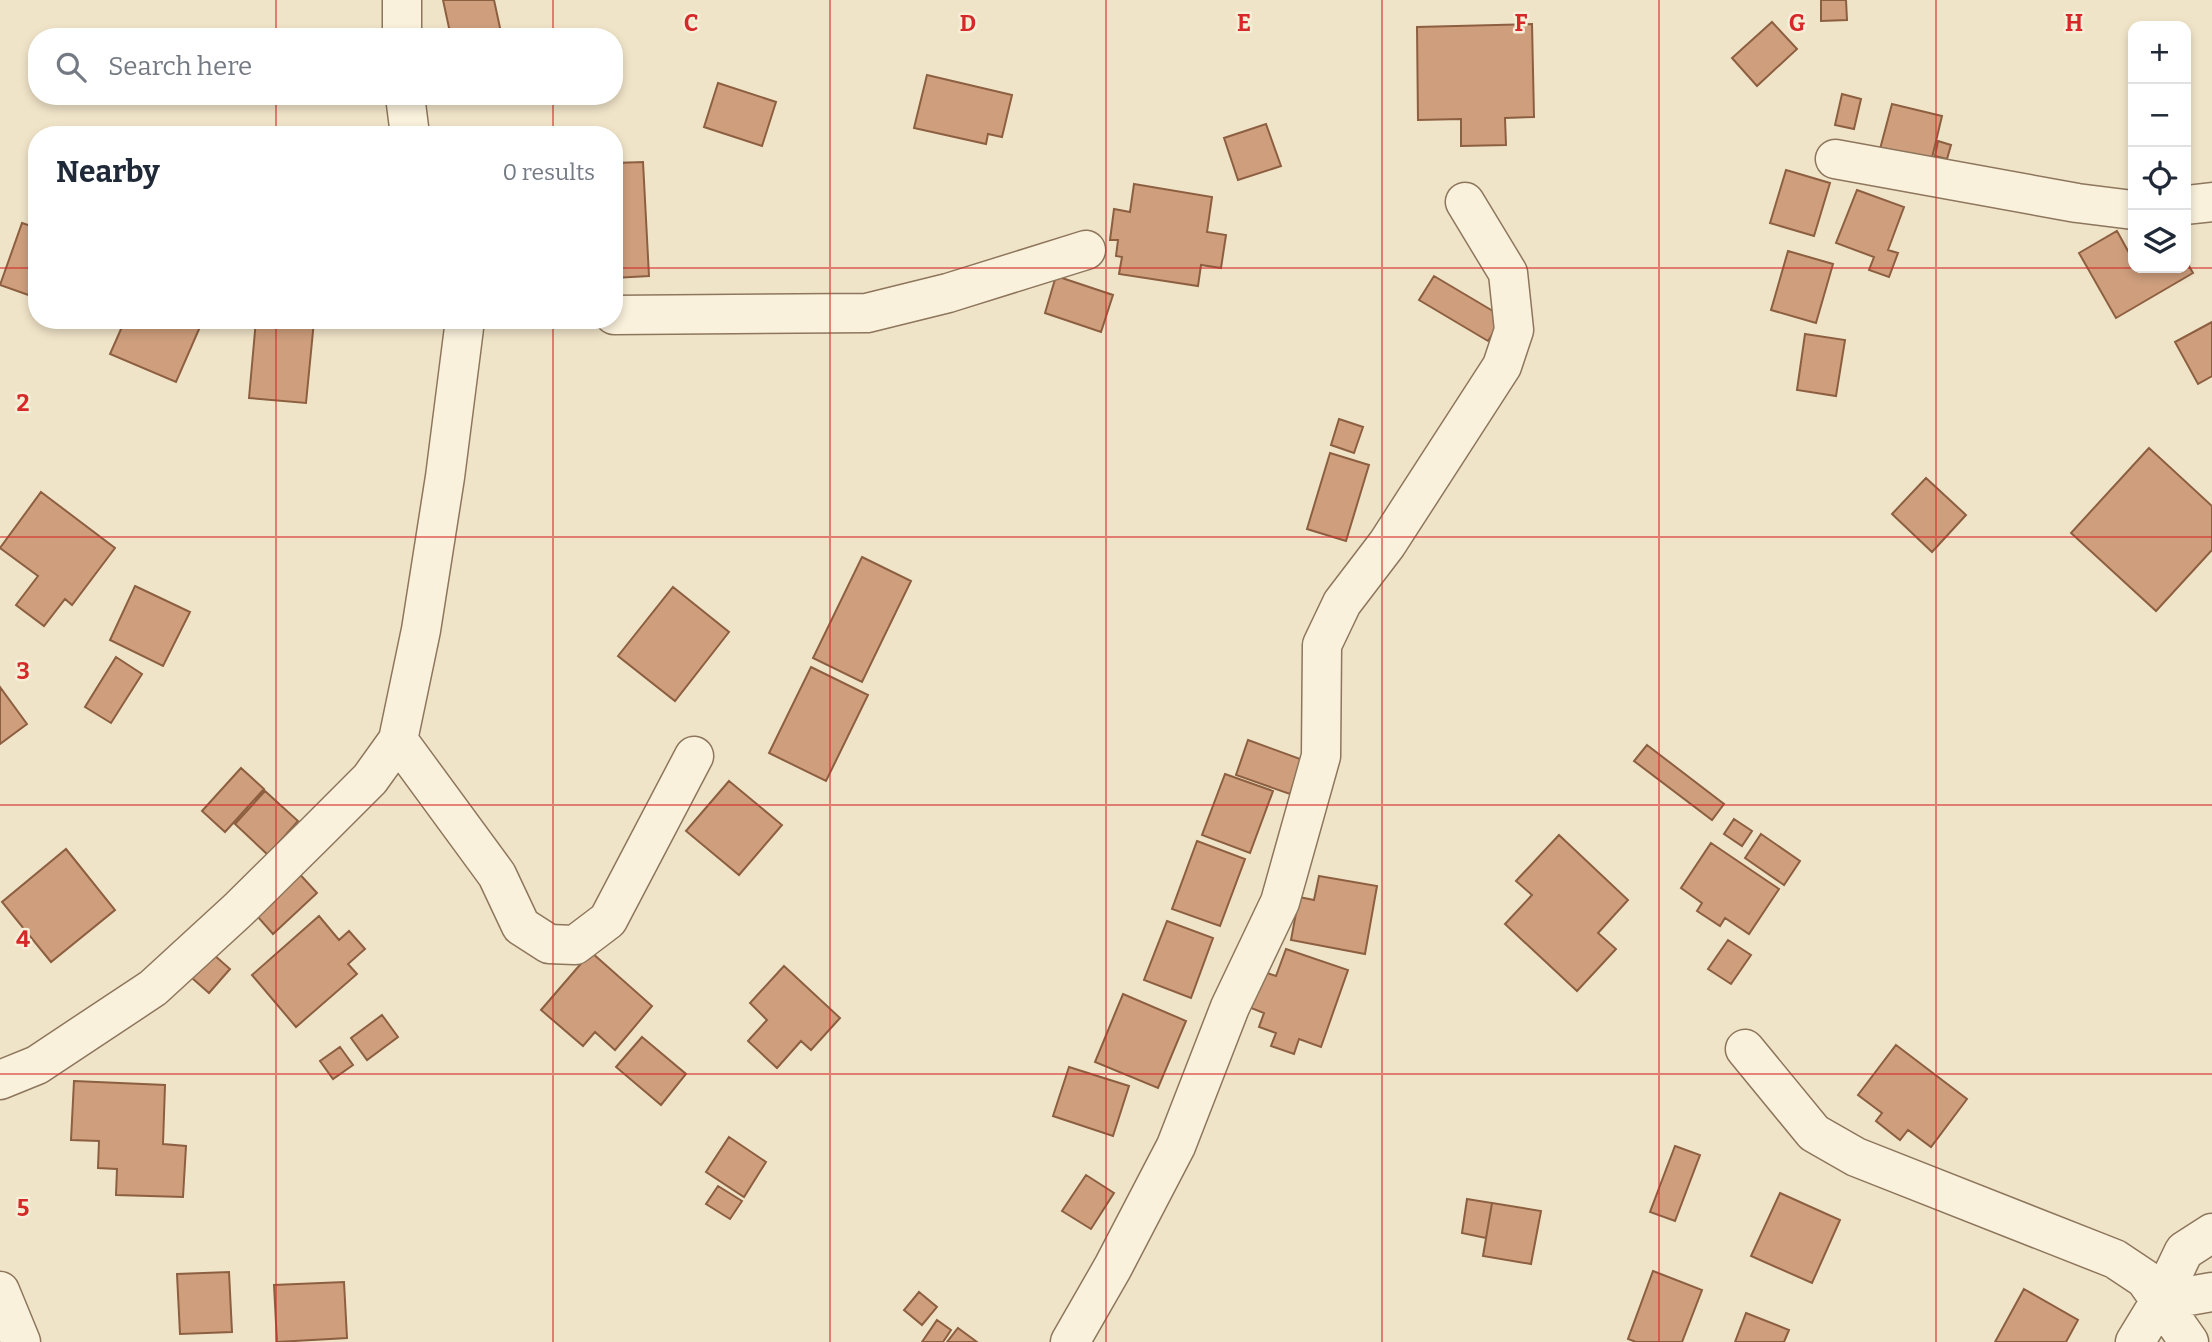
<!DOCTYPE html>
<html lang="en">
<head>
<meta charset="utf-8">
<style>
	:root { --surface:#fff; --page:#f6f6f7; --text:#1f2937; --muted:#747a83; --line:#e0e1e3 }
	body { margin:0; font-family:Bitter,serif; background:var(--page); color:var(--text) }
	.controls { position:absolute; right:21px; top:21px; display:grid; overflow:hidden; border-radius:14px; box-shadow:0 4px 10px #0003 }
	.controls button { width:63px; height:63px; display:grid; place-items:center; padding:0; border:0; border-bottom:2px solid var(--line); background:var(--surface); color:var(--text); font:35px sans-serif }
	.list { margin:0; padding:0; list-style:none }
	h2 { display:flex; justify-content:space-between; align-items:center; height:91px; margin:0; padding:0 28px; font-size:30px }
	h2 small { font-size:23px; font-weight:400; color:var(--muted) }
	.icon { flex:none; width:38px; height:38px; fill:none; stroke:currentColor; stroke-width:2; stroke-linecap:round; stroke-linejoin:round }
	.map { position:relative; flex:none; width:2212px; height:1342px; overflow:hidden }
	.search { position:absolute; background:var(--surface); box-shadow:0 4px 10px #0003; left:28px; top:28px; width:595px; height:77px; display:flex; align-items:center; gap:18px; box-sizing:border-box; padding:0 24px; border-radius:28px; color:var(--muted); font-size:26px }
	.panel { position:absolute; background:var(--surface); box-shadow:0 4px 10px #0003; left:28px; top:126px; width:595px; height:203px; border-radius:28px }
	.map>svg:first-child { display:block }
	.building { fill:#cf9f7d; stroke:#8d5f41; stroke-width:2 }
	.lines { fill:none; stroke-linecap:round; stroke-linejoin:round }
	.minor-casing { stroke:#8d765c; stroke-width:41 }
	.minor { stroke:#faf1dc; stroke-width:38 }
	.grid { fill:none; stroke:#d62828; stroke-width:2; stroke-opacity:0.55 }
	.grid-label { font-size:23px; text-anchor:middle; font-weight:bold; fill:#d62828; stroke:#f7eed8; stroke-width:5; stroke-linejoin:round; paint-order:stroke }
</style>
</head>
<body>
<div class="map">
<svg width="2212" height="1342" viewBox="0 0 2212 1342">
	<rect width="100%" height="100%" fill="#f0e4c8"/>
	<path class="building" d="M443,0H494L502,37H451Z
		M1821,0H1846L1847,20L1821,21Z
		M1772,22L1797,49L1757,86L1732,58Z
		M1532,24L1534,117L1505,118L1506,145L1461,146V119L1418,120L1417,27Z
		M927,75L1012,95L1002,137L988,134L986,144L914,128Z
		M718,83L776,102L762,146L704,127Z
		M1842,94L1861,99L1854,129L1835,125Z
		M1892,104L1942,116L1931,162L1880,149Z
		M1266,124L1281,166L1238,180L1224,138Z
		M1938,141L1951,145L1947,159L1935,156Z
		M643,162L649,276L614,278V163Z
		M1786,170L1830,183L1814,236L1770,223Z
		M1134,184L1212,197L1207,232L1226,235L1221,268L1201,265L1198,286L1119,274L1122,257L1116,256L1118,240H1110L1114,209L1130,212Z
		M1857,190L1904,207L1888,250L1898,253L1889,277L1869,270L1874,257L1836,243Z
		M22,223L37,228V298L0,285Z
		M2117,231L2128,251L2133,248V268H2186V261L2193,273L2116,318L2079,253Z
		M1788,251L1833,264L1816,323L1771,310Z
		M1056,276L1113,295L1101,332L1045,313Z
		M1434,276L1503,317L1488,341L1419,300Z
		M125,320H203L176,382L110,354Z
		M256,320L314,321L306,403L249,398Z
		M2212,322V376L2198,384L2175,342Z
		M1805,334L1845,340L1836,396L1797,390Z
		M1339,419L1363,427L1354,453L1331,445Z
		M2149,448L2212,506V550L2156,611L2071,533Z
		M1330,453L1369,465L1346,541L1307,529Z
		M1926,478L1966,515L1932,552L1892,514Z
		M41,492L115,548L72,605L65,599L44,626L16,605L38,576L0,548Z
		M862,557L911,581L862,682L813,658Z
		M135,586L190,612L163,666L110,640Z
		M673,587L729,632L675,701L618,656Z
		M116,657L142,674L111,723L85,707Z
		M811,667L868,695L826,781L769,753Z
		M0,687L27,724L0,744Z
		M1248,740L1303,760L1290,794L1236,775Z
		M1647,745L1724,804L1712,820L1634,761Z
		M241,768L264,789L225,832L202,811Z
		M1225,774L1273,791L1250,853L1202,835Z
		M729,781L782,825L739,875L686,831Z
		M265,791L298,821L268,855L235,824Z
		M1734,819L1752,831L1742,846L1724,834Z
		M1761,834L1800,861L1784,885L1745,858Z
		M1559,835L1628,900L1598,933L1616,949L1577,991L1505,924L1532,895L1516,881Z
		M1197,841L1245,859L1220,926L1172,909Z
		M1711,843L1779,889L1749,934L1725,918L1720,926L1697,911L1702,903L1681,888Z
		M66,849L115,910L51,962L2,902Z
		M295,869L317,893L273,934L251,909Z
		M1319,876L1377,886L1365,954L1291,940L1299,897L1314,900Z
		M319,916L339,940L349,931L365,949L348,964L357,974L296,1027L252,975Z
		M1167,921L1213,938L1191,998L1144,980Z
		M1728,940L1751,955L1731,984L1708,969Z
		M205,947L230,969L209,993L184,971Z
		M1286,949L1348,970L1321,1047L1299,1039L1294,1054L1271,1046L1276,1033L1259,1027L1264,1013L1251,1008L1264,972L1276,976Z
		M591,952L652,1006L615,1050L595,1032L583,1046L541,1010Z
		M784,966L840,1018L811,1050L801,1041L777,1068L748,1041L767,1020L750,1003Z
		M1123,994L1186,1021L1158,1088L1095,1062Z
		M382,1015L398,1037L367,1060L351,1038Z
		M642,1037L686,1074L661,1105L616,1067Z
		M1896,1045L1967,1099L1931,1147L1908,1130L1900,1140L1876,1121L1882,1113L1858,1095Z
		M340,1047L353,1065L333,1079L320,1061Z
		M1069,1067L1129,1086L1113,1136L1053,1116Z
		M74,1081L165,1085L163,1144L186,1146L183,1197L116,1195L117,1169L98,1168L99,1141L71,1140Z
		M729,1137L766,1162L744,1197L706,1172Z
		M1675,1146L1700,1155L1675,1221L1650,1212Z
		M1086,1175L1114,1193L1091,1229L1062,1211Z
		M718,1186L742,1201L730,1219L706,1204Z
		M1780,1193L1840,1220L1812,1283L1751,1256Z
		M1467,1199L1492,1203L1486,1238L1462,1233Z
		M1492,1203L1541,1211L1531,1264L1483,1256Z
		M1653,1271L1702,1290L1682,1342H1636L1628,1339Z
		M229,1272L232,1332L180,1334L177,1274Z
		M344,1282L347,1338L277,1342L274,1285Z
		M2024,1289L2078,1320L2066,1342H1995Z
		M919,1292L937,1307L922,1325L904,1310Z
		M1746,1313L1789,1330L1784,1342H1735Z
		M937,1320L951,1330L943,1342H922Z
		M958,1328L977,1342H947Z"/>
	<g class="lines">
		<defs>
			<path id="minor" d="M402,0V37
				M405,96L410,135
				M1835,159L2077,203L2133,210
				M2186,205L2212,202
				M614,315L867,313L948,293L1086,250
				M398,740L497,875L521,926L549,944L575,945L608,920L694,756
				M1745,1049L1814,1133L1856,1157L2115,1259L2145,1279L2189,1342
				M0,1080L37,1065L153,988L238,910L318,831L370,779L398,740L421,630L445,477L465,320
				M0,1291L21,1342
				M2160,1301L2212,1292
				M1070,1342L1113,1267L1176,1146L1230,1007L1280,902L1321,756L1322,645L1342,603L1387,544L1502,366L1514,330L1508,273L1465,202
				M2135,1342L2160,1301L2184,1251L2212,1233"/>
		</defs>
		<use href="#minor" class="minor-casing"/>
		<use href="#minor" class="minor"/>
	</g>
	<path class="grid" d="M276,0V37M553,0V37M830,0V1342M1106,0V1342M1382,0V1342M1659,0V1342M1936,0V1342M276,96V135M553,96V135M0,268H37M614,268H2212M276,320V1342M553,320V1342M0,537H2212M0,805H2212M0,1074H2212"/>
	<g class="grid-label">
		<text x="691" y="31">C</text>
		<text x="968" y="31">D</text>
		<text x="1244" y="31">E</text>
		<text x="1521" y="31">F</text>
		<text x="1797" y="31">G</text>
		<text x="2074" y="31">H</text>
		<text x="23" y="411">2</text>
		<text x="23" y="679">3</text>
		<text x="23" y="947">4</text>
		<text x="23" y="1216">5</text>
	</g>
</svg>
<div class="controls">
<button>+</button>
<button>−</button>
<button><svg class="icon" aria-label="locate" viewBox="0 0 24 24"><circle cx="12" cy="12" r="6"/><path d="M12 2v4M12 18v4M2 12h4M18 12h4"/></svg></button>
<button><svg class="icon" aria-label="layers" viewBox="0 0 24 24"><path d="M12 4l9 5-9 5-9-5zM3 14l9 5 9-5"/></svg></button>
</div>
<div class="search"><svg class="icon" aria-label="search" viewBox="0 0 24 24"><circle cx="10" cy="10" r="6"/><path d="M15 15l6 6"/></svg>Search here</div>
<section class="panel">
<h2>Nearby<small>0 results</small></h2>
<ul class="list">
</ul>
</section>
</div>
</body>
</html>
